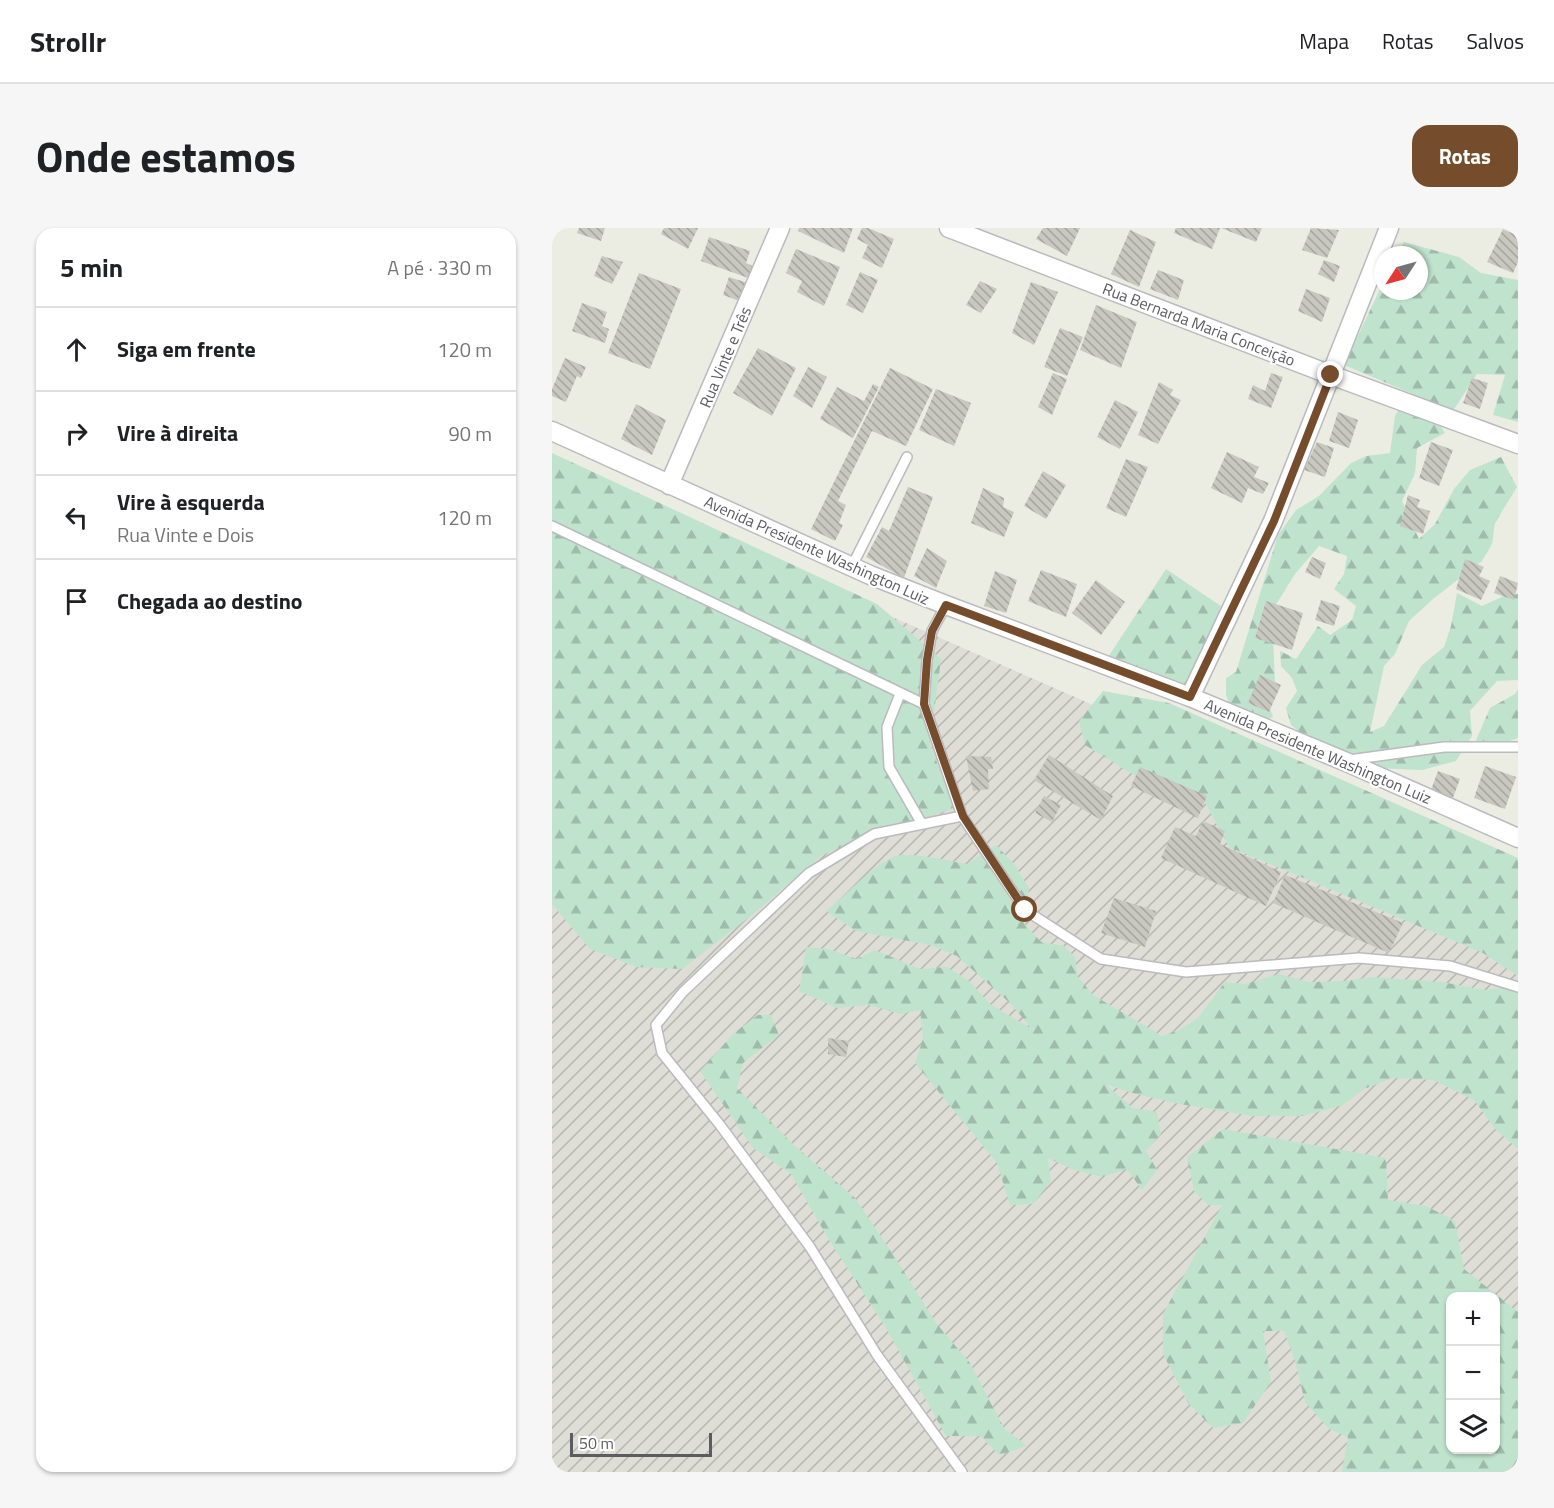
<!DOCTYPE html>
<html lang="pt">
<head>
<meta charset="utf-8">
<style>
	:root { --surface:#fff; --page:#f6f6f6; --text:#202124; --muted:#757577; --line:#e0e0e0; --accent:#764d2c }
	body { margin:0; font-family:"Titillium Web",sans-serif; background:var(--page); color:var(--text) }
	.controls { position:absolute; right:18px; bottom:18px; display:grid; overflow:hidden; border-radius:12px; box-shadow:0 2px 4px #0004 }
	.controls button { width:54px; height:54px; display:grid; place-items:center; padding:0; border:0; border-bottom:2px solid var(--line); background:var(--surface); color:var(--text); font:30px sans-serif }
	.compass { position:absolute; left:822px; top:18px; width:54px; height:54px; border-radius:50%; background:var(--surface); box-shadow:0 2px 4px #0004; rotate:234deg }
	.scale { position:absolute; left:18px; bottom:15px; width:142px; box-sizing:border-box; padding-left:6px; border:3px solid #5b5b62; border-top:0; font-size:16px; line-height:21px; white-space:nowrap; color:#5b5b62; -webkit-text-stroke:4px #fff; paint-order:stroke }
	.stop { position:absolute; width:18px; height:18px; margin:-14px; border:4px solid #764d2c; border-radius:50%; background:#fff }
	.stop.end { background:#764d2c; border-color:#fff; box-shadow:0 2px 6px #0008 }
	.list { margin:0; padding:0; list-style:none }
	h2 { display:flex; justify-content:space-between; align-items:center; height:78px; margin:0; padding:0 24px; font-size:26px }
	h2 small { font-size:20px; font-weight:400; color:var(--muted) }
	.list li { display:grid; grid-template-columns:39px 1fr auto; gap:18px; align-items:center; box-sizing:border-box; height:84px; padding:0 24px; border-top:2px solid var(--line) }
	.list b { display:block; font-size:22px; white-space:nowrap }
	.list p { margin:0; font-size:20px; white-space:nowrap; color:var(--muted) }
	.list em { font-size:20px; font-style:normal; color:var(--muted) }
	.icon { flex:none; width:33px; height:33px; fill:none; stroke:currentColor; stroke-width:2; stroke-linecap:round; stroke-linejoin:round }
	.map { position:relative; flex:none; width:966px; height:1244px; overflow:hidden; border-radius:18px }
	header { display:flex; align-items:center; gap:36px; box-sizing:border-box; height:84px; padding:0 30px; background:var(--surface); border-bottom:2px solid var(--line) }
	header strong { font-size:28px }
	nav { display:flex; gap:33px; margin-inline-start:auto; font-size:21px }
	.intro { display:flex; align-items:center; justify-content:space-between; box-sizing:border-box; height:144px; padding:0 36px }
	h1 { margin:0; font-size:42px }
	.button { padding:15px 27px; border-radius:18px; background:var(--accent); color:#fff; font-size:21px; font-weight:700 }
	main { display:flex; gap:36px; padding:0 36px }
	aside { flex:1; background:var(--surface); border-radius:18px; box-shadow:0 2px 4px #0004 }
	.map>svg:first-child { display:block }
	.industrial { fill:url(#industrial-furrows); fill-rule:evenodd }
	.forest { fill:url(#forest-firs); fill-rule:evenodd }
	.building { fill:url(#building-back-hatch) }
	.lines { fill:none; stroke-linecap:round; stroke-linejoin:round }
	.lane-casing { stroke:#babac0; stroke-width:12 }
	.street-casing { stroke:#babac0; stroke-width:21 }
	.lane { stroke:#fff; stroke-width:9 }
	.street { stroke:#fff; stroke-width:18 }
	.route { stroke:#764d2c; stroke-width:8 }
	.labels { text-anchor:middle; dominant-baseline:central; stroke-width:4.5; stroke-linejoin:round; paint-order:stroke }
	.street-label { font-size:16px; fill:#5b5b62; stroke:#fff }
</style>
</head>
<body>
<header>
<strong>Strollr</strong>
<nav><a>Mapa</a><a>Rotas</a><a>Salvos</a></nav>
</header>
<div class="intro"><h1>Onde estamos</h1><a class="button">Rotas</a></div>
<main>
<aside>
<h2>5 min<small>A pé · 330 m</small></h2>
<ul class="list">
<li><svg class="icon" aria-label="ahead" viewBox="0 0 24 24"><path d="M12 20V5M6 11l6-6 6 6"/></svg><div><b>Siga em frente</b></div><em>120 m</em></li>
<li><svg class="icon" aria-label="right" viewBox="0 0 24 24"><path d="M7 20v-9h11M14 6l5 5-5 5"/></svg><div><b>Vire à direita</b></div><em>90 m</em></li>
<li><svg class="icon" aria-label="left" viewBox="0 0 24 24"><path d="M17 20v-9H6M10 6l-5 5 5 5"/></svg><div><b>Vire à esquerda</b><p>Rua Vinte e Dois</p></div><em>120 m</em></li>
<li><svg class="icon" aria-label="arrive" viewBox="0 0 24 24"><path d="M6 21V4h12l-3 4 3 4H6"/></svg><div><b>Chegada ao destino</b></div></li>
</ul>
</aside>
<div class="map">
<svg width="966" height="1244" viewBox="0 0 966 1244">
	<defs>
		<pattern id="industrial-furrows" width="10" height="10" patternUnits="userSpaceOnUse" patternTransform="scale(1.5)"><rect width="10" height="10" fill="#deded7"/><path d="M-1 1l2-2M0 10L10 0M9 11l2-2" fill="none" stroke="#b7b7b2"/></pattern>
		<pattern id="forest-firs" width="22" height="20" patternUnits="userSpaceOnUse" patternTransform="scale(1.5)"><rect width="22" height="20" fill="#c0e3cd"/><path d="M5 1l3.5 6h-7zM16 11l3.5 6h-7z" fill="#9fbbaa"/></pattern>
		<pattern id="building-back-hatch" width="6" height="6" patternUnits="userSpaceOnUse" patternTransform="scale(1.5)"><rect width="6" height="6" fill="#c8c8bf"/><path d="M-1 5l2 2M0 0l6 6M5-1l2 2" fill="none" stroke="#a5a59f"/></pattern>
	</defs>
	<rect width="100%" height="100%" fill="#ebede3"/>
	<path class="industrial" d="M0,247L71,271L966,663V1244H0ZM898,1068H944V1222H898Z"/>
	<path class="forest" d="M852,14L907,29L929,45L966,52V194L941,187L953,147L925,146L901,183L792,137L831,55V63H867V27H845Z
		M848,179L884,191L893,205L865,220L863,245L850,273L867,311L883,296L902,261L918,242L949,229L965,259L943,295L940,316L930,333L881,371L857,393L843,426L832,438L818,504L832,498L870,437L892,419L899,398L905,365L930,378L954,367L966,366V452L945,453L918,483L920,508L904,533L870,542L822,540L749,505L739,497L734,480L745,463L740,450L729,438L728,423L744,431L766,398L778,407L800,392L804,378L782,361L792,346L795,328L767,318L743,346L720,383L723,454L712,461L721,489L708,496L678,480L674,466V450L684,444L726,307L744,282L767,268L799,235L814,228L838,225L843,188Z
		M0,225L325,376L389,431L378,516L402,580L270,627L200,687L130,741L84,739L38,721L0,676Z
		M614,341L669,378L637,464L556,429Z
		M966,461V510L925,525L924,512L938,480L963,466Z
		M551,463L617,475L966,630V748L931,725L677,619L652,573L582,547L533,517L527,493Z
		M444,617L462,636L477,660L472,695L489,714L512,718L523,729L526,749L541,767L610,808L627,802L646,790L673,754L693,756L727,746L757,754L793,753L819,749L890,754L933,762L961,758L966,763V921L944,902L922,872L881,852L841,850L812,861L791,877L751,888H700L628,876L580,865L553,856L581,880L605,884L609,906L594,923L605,942L590,962L575,941L550,949L522,942L496,930L499,953L481,976L458,977L445,935L363,835L371,811L368,782L349,786L317,777L285,780L247,763L254,719L276,721L305,731L323,722L368,741L395,739L417,753L438,776L480,801L459,776L405,728L378,717L304,703L274,683C292,670 328,628 349,627C370,626 394,632 415,636Z
		M206,787H219L227,807L191,835L185,860L242,917L303,970L341,1026L384,1095L418,1135L452,1200L475,1218L447,1227L429,1208H394L334,1100L277,1012L239,946L201,920L148,843L182,805Z
		M671,901L834,930L836,972L874,978L903,993L912,1041L966,1084V1244H790L796,1209L777,1201L753,1174L743,1133L732,1103H711L719,1154L691,1195L661,1200L636,1175L611,1126V1086L670,977H656L642,963L635,929ZM898,1068H944V1222H898Z"/>
	<path class="building" d="M27,0H53L49,13L25,5Z
		M112,0H146L136,21L109,6Z
		M247,0H301L292,25L246,3Z
		M310,0H316L342,11L330,40L310,30L316,17L305,11Z
		M491,0H528L515,28L484,11Z
		M624,0H668L660,21L622,5Z
		M669,0H710L704,14Z
		M759,0L787,2L775,30L750,22Z
		M951,1L966,8V34L961,45L935,34Z
		M578,2L604,14L587,59L559,46Z
		M157,9L198,23L194,35L203,39L199,51L149,33Z
		M244,21L288,39L272,78L245,64L250,53L234,45Z
		M50,28L71,34L60,56L42,48Z
		M772,32L788,38L782,54L766,46Z
		M606,42L632,52L626,72L598,61Z
		M308,44L326,52L311,85L294,77Z
		M87,45L129,61L98,141L56,125Z
		M177,49L199,56L193,75L171,67Z
		M428,53L445,61L429,85L414,77Z
		M479,54L506,64L482,117L460,105Z
		M754,61L778,70L770,94L746,83Z
		M30,75L55,84L50,98L57,101L53,115L20,103Z
		M544,77L585,94L569,140L528,122Z
		M508,100L531,109L515,148L492,139Z
		M206,120L244,140L220,188L181,165Z
		M13,130L34,139L29,150L25,148L14,174L0,168V161Z
		M256,139L275,149L260,180L241,168Z
		M338,140L381,161L354,218L320,203L286,273L294,277L287,295L291,297L283,313L259,301Z
		M501,145L515,151L500,187L486,179Z
		M719,145L731,149L719,180L696,171L701,157L713,163Z
		M920,150L936,155L928,181L911,175Z
		M607,154L621,162L618,167L629,172L606,216L586,207Z
		M321,156L327,159L301,210L268,191L285,159L312,173Z
		M384,161L419,175L402,218L367,202Z
		M563,172L586,184L568,221L545,209Z
		M84,176L114,192L100,227L69,211Z
		M786,184L806,192L797,220L777,213Z
		M765,214L782,220L773,249L752,242Z
		M879,214L901,222L887,258L867,250Z
		M675,224L707,239L702,249L717,255L711,266L696,260L690,275L659,260Z
		M574,231L596,239L574,289L554,280Z
		M491,243L514,257L494,291L472,278Z
		M356,259L381,269L352,350L314,329L330,299L337,303Z
		M431,260L452,270L451,279L462,284L452,309L419,295Z
		M856,267L868,272L865,279L878,283L871,306L848,298Z
		M375,320L395,333L384,360L362,348Z
		M760,329L774,335L768,351L753,344Z
		M913,331L932,339L927,348L938,353L929,372L904,361Z
		M489,342L525,356L514,389L476,373Z
		M443,343L465,352L454,385L432,378Z
		M948,348L966,355L962,372L942,365Z
		M544,352L573,374L549,407L520,385Z
		M769,372L788,378L782,398L763,392Z
		M714,373L751,385L740,422L703,410Z
		M708,447L729,457L717,484L696,475Z
		M497,527L561,568L549,592L482,552Z
		M414,528L439,529L441,541H436L437,561L421,563Z
		M933,538L964,549L953,581L922,570Z
		M588,539L655,568L646,590L579,558Z
		M886,543L908,551L899,575L877,567Z
		M492,568L509,577L500,594L483,585Z
		M651,593L673,603L668,616L729,644L714,678L609,630L623,599L644,608Z
		M733,647L851,695L837,725L721,675Z
		M562,670L604,683L593,719L549,705Z
		M276,810L297,813L294,829L276,826Z"/>
	<g class="lines">
		<defs>
			<path id="lane" d="M0,298L372,476
				M300,338L355,229
				M394,377L380,403L375,432L372,476L410,588L473,682L549,731L634,744L807,730L898,738L966,759
				M348,466L335,499L337,539L370,596
				M797,532L892,519H966
				M410,1244L325,1127L258,1019L168,897L110,825L104,797L131,764L257,645L322,606L410,588"/>
			<path id="street" d="M397,0L779,147L966,216
				M0,203L318,347L394,377L638,469L792,533L966,610
				M117,257L228,0
				M638,469L721,293L837,0"/>
		</defs>
		<use href="#lane" class="lane-casing"/>
		<use href="#street" class="street-casing"/>
		<use href="#lane" class="lane"/>
		<use href="#street" class="street"/>
	</g>
	<g class="lines">
		<path class="route" d="M473,682L411,588L372,476L375,432L380,403L394,377L638,469L722,293L779,147"/>
	</g>
	<g class="labels">
		<g class="street-label">
			<text transform="translate(647 96) rotate(21)">Rua Bernarda Maria Conceição</text>
			<text transform="translate(173 129) rotate(-67)">Rua Vinte e Três</text>
			<text transform="translate(265 322) rotate(24)">Avenida Presidente Washington Luiz</text>
			<text transform="translate(766 523) rotate(23)">Avenida Presidente Washington Luiz</text>
		</g>
	</g>
</svg>
<div class="controls">
<button>+</button>
<button>−</button>
<button><svg class="icon" aria-label="layers" viewBox="0 0 24 24"><path d="M12 4l9 5-9 5-9-5zM3 14l9 5 9-5"/></svg></button>
</div>
<svg class="compass" viewBox="-18 -18 36 36"><path d="M0-13l5 13h-10z" fill="#e53935"/><path d="M0 13l5-13h-10z" fill="#757577"/></svg>
<div class="scale">50 m</div>
<div class="stop" style="left:473px;top:682px"></div>
<div class="stop end" style="left:779px;top:147px"></div>
</div>
</main>
</body>
</html>
